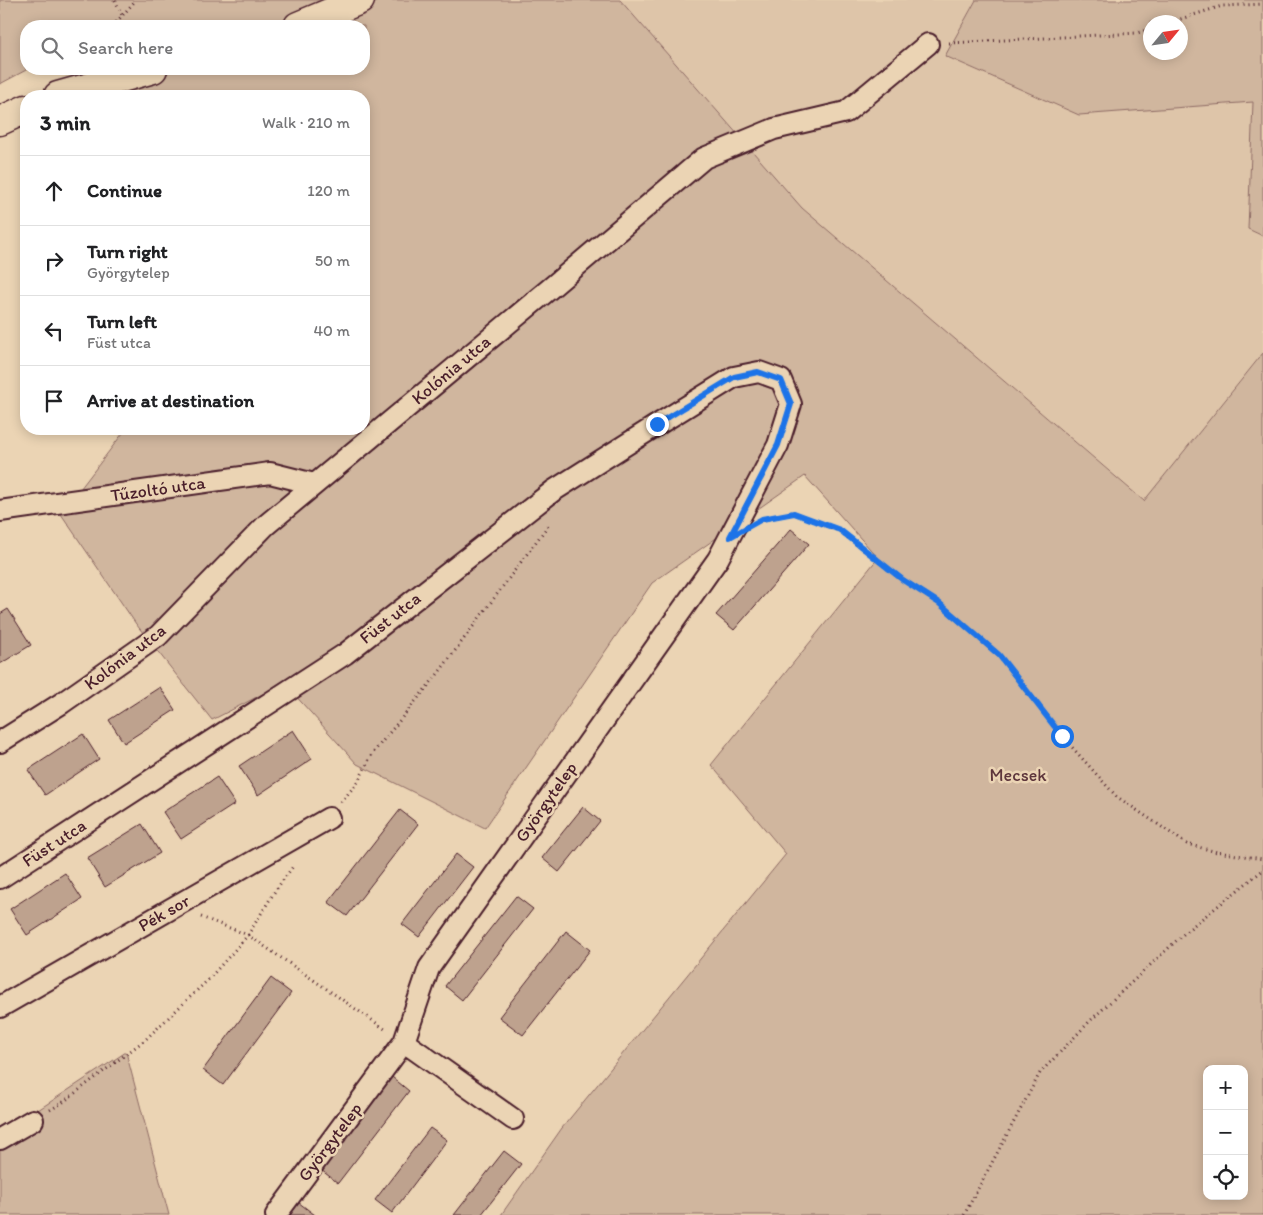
<!DOCTYPE html>
<html lang="en">
<head>
<meta charset="utf-8">
<style>
	:root { --surface:#fff; --page:#f2f2f2; --text:#202124; --muted:#757577; --line:#e0e0e0 }
	body { margin:0; font-family:Itim,sans-serif; background:var(--page); color:var(--text) }
	.controls { position:absolute; right:15px; bottom:15px; display:grid; overflow:hidden; border-radius:10px; box-shadow:0 2px 12px #0003 }
	.controls button { width:45px; height:45px; display:grid; place-items:center; padding:0; border:0; border-bottom:1px solid var(--line); background:var(--surface); color:var(--text); font:25px sans-serif }
	.compass { position:absolute; left:1143px; top:15px; width:45px; height:45px; border-radius:50%; background:var(--surface); box-shadow:0 2px 12px #0003; rotate:61deg }
	.stop { position:absolute; width:15px; height:15px; margin:-11px; border:4px solid #1a73e8; border-radius:50%; background:#fff }
	.stop.end { background:#1a73e8; border-color:#fff; box-shadow:0 1px 5px #0008 }
	.list { margin:0; padding:0; list-style:none }
	h2 { display:flex; justify-content:space-between; align-items:center; height:65px; margin:0; padding:0 20px; font-size:21px }
	h2 small { font-size:16px; font-weight:400; color:var(--muted) }
	.list li { display:grid; grid-template-columns:32px 1fr auto; gap:15px; align-items:center; box-sizing:border-box; height:70px; padding:0 20px; border-top:1px solid var(--line) }
	.list b { display:block; font-size:19px; white-space:nowrap }
	.list p { margin:0; font-size:16px; white-space:nowrap; color:var(--muted) }
	.list em { font-size:16px; font-style:normal; color:var(--muted) }
	.icon { flex:none; width:28px; height:28px; fill:none; stroke:currentColor; stroke-width:2; stroke-linecap:round; stroke-linejoin:round }
	.map { position:relative; flex:none; width:1263px; height:1215px; overflow:hidden }
	.search { position:absolute; background:var(--surface); box-shadow:0 2px 12px #0003; left:20px; top:20px; width:350px; height:55px; display:flex; align-items:center; gap:12px; box-sizing:border-box; padding:0 18px; border-radius:20px; color:var(--muted); font-size:19px }
	.panel { position:absolute; background:var(--surface); box-shadow:0 2px 12px #0003; left:20px; top:90px; width:350px; height:345px; border-radius:20px }
	.map>svg:first-child { display:block }
	.built { fill:#dec5a9 }
	.green { fill:#d0b69e; stroke:#8d6a64; fill-rule:evenodd }
	.building { fill:#bea28e; stroke:#4a1f2b }
	.lines { fill:none; stroke-linecap:round; stroke-linejoin:round }
	.minor-casing { stroke:#4a1f2b; stroke-width:24 }
	.primary-casing { stroke:#4a1f2b; stroke-width:31 }
	.path { stroke:#4a1f2b; stroke-width:3; stroke-dasharray:1 4; stroke-linecap:butt }
	.minor { stroke:#ebd4b4; stroke-width:20 }
	.primary { stroke:#ebd4b4; stroke-width:28 }
	.route { stroke:#1a73e8; stroke-width:6 }
	.labels { text-anchor:middle; dominant-baseline:central; stroke-width:5; stroke-linejoin:round; paint-order:stroke }
	.street-label { font-size:18px; fill:#4a1f2b; stroke:#ebd4b4 }
	.park-label { font-size:18px; fill:#5e363c; stroke:#ebd4b4 }
</style>
</head>
<body>
<div class="map">
<svg width="1263" height="1215" viewBox="0 0 1263 1215">
	<rect width="100%" height="100%" fill="#ebd4b4"/>
	<filter id="ink" filterUnits="userSpaceOnUse"><feTurbulence type="fractalNoise" baseFrequency=".02" numOctaves="2"/><feDisplacementMap in="SourceGraphic" scale="10" xChannelSelector="R" yChannelSelector="G"/><feConvolveMatrix kernelMatrix="1 2 1 2 8 2 1 2 1" color-interpolation-filters="sRGB"/></filter>
	<g filter="url(#ink)">
		<path class="built" d="M620,0H976L946,56L1079,115L1253,102L1248,229L1263,236V353L1145,501L802,208Z"/>
		<path class="green" d="M0,0H620L802,208L1144,501L1263,353V1215H501L562,1128L786,854L711,765L878,558L805,476L652,583L485,828L357,764L284,683L212,720L136,624L61,514L126,429H364V96H115L97,69H364V26H26V69H28L0,84ZM1207,1069H1244V1196H1207Z
			M976,0H1263V236L1248,229L1253,102L1079,115L945,56ZM1150,22H1180V52H1150Z
			M126,1052L169,1215H0V1135Z"/>
		<path class="building" d="M791,529L809,544L734,630L716,615Z
			M8,609L31,645L0,664V614Z
			M160,687L175,710L124,743L109,720Z
			M293,730L312,759L258,795L239,766Z
			M83,734L99,759L45,795L28,770Z
			M217,777L235,804L181,839L163,812Z
			M583,807L600,821L559,872L542,858Z
			M400,810L418,824L347,916L328,902Z
			M142,824L160,853L105,887L87,858Z
			M456,854L473,867L419,937L402,924Z
			M65,873L82,899L27,935L10,909Z
			M516,896L533,909L462,1000L445,986Z
			M566,931L590,950L523,1035L499,1017Z
			M271,978L291,993L223,1085L203,1070Z
			M392,1077L409,1091L338,1183L321,1170Z
			M430,1128L447,1140L392,1213L375,1200Z
			M504,1151L521,1164L481,1215H454Z
			M294,1199L315,1215H281Z"/>
		<g class="lines">
			<defs>
				<path id="minor" d="M0,511L270,473L314,484
					M0,742L62,703L158,636L266,525L553,286L704,158L774,129L846,112L928,44
					M0,878L345,654L553,491L657,425L734,377L759,372L781,380L791,404L778,445L718,559L429,968L404,1042L276,1215
					M0,1007L329,818
					M404,1042L513,1119
					M0,1139L33,1120"/>
				<path id="primary" d="M298,26L360,0
					M58,96L153,69
					M0,121L26,109"/>
			</defs>
			<use href="#minor" class="minor-casing"/>
			<use href="#primary" class="primary-casing"/>
			<path class="path" d="M115,0L122,15
				M1171,22L1222,6L1263,4
				M113,26L136,0
				M949,43L1137,33L1150,29
				M764,519L794,513L840,531L903,580L939,603L999,655L1062,736L1116,796L1187,844L1217,852L1263,859
				M341,802L358,782L372,754L437,675L550,523
				M201,917L248,935L385,1029
				M50,1110L62,1103L146,1039L208,980L248,935L275,891L294,865
				M964,1215L1040,1073L1090,1021L1189,929L1263,870"/>
			<use href="#minor" class="minor"/>
			<use href="#primary" class="primary"/>
		</g>
	</g>
	<g class="lines" filter="url(#ink)">
		<path class="route" d="M657,424L734,377L758,372L781,380L791,404L778,445L730,537L762,519L794,513L840,530L903,580L939,603L999,655L1062,736"/>
	</g>
	<g class="labels">
		<g class="street-label">
			<text transform="translate(451 370) rotate(-40)">Kolónia utca</text>
			<text transform="translate(158 489) rotate(-8)">Tűzoltó utca</text>
			<text transform="translate(390 618) rotate(-38)">Füst utca</text>
			<text transform="translate(125 657) rotate(-37)">Kolónia utca</text>
			<text transform="translate(546 802) rotate(-55)">Györgytelep</text>
			<text transform="translate(54 843) rotate(-33)">Füst utca</text>
			<text transform="translate(164 913) rotate(-30)">Pék sor</text>
			<text transform="translate(330 1142) rotate(-53)">Györgytelep</text>
		</g>
		<g class="park-label">
			<text x="1018" y="775">Mecsek</text>
		</g>
	</g>
</svg>
<div class="controls">
<button>+</button>
<button>−</button>
<button><svg class="icon" aria-label="locate" viewBox="0 0 24 24"><circle cx="12" cy="12" r="6"/><path d="M12 2v4M12 18v4M2 12h4M18 12h4"/></svg></button>
</div>
<svg class="compass" viewBox="-18 -18 36 36"><path d="M0-13l5 13h-10z" fill="#e53935"/><path d="M0 13l5-13h-10z" fill="#757577"/></svg>
<div class="stop" style="left:1062px;top:736px"></div>
<div class="stop end" style="left:657px;top:424px"></div>
<div class="search"><svg class="icon" aria-label="search" viewBox="0 0 24 24"><circle cx="10" cy="10" r="6"/><path d="M15 15l6 6"/></svg>Search here</div>
<section class="panel">
<h2>3 min<small>Walk · 210 m</small></h2>
<ul class="list">
<li><svg class="icon" aria-label="ahead" viewBox="0 0 24 24"><path d="M12 20V5M6 11l6-6 6 6"/></svg><div><b>Continue</b></div><em>120 m</em></li>
<li><svg class="icon" aria-label="right" viewBox="0 0 24 24"><path d="M7 20v-9h11M14 6l5 5-5 5"/></svg><div><b>Turn right</b><p>Györgytelep</p></div><em>50 m</em></li>
<li><svg class="icon" aria-label="left" viewBox="0 0 24 24"><path d="M17 20v-9H6M10 6l-5 5 5 5"/></svg><div><b>Turn left</b><p>Füst utca</p></div><em>40 m</em></li>
<li><svg class="icon" aria-label="arrive" viewBox="0 0 24 24"><path d="M6 21V4h12l-3 4 3 4H6"/></svg><div><b>Arrive at destination</b></div></li>
</ul>
</section>
</div>
</body>
</html>
